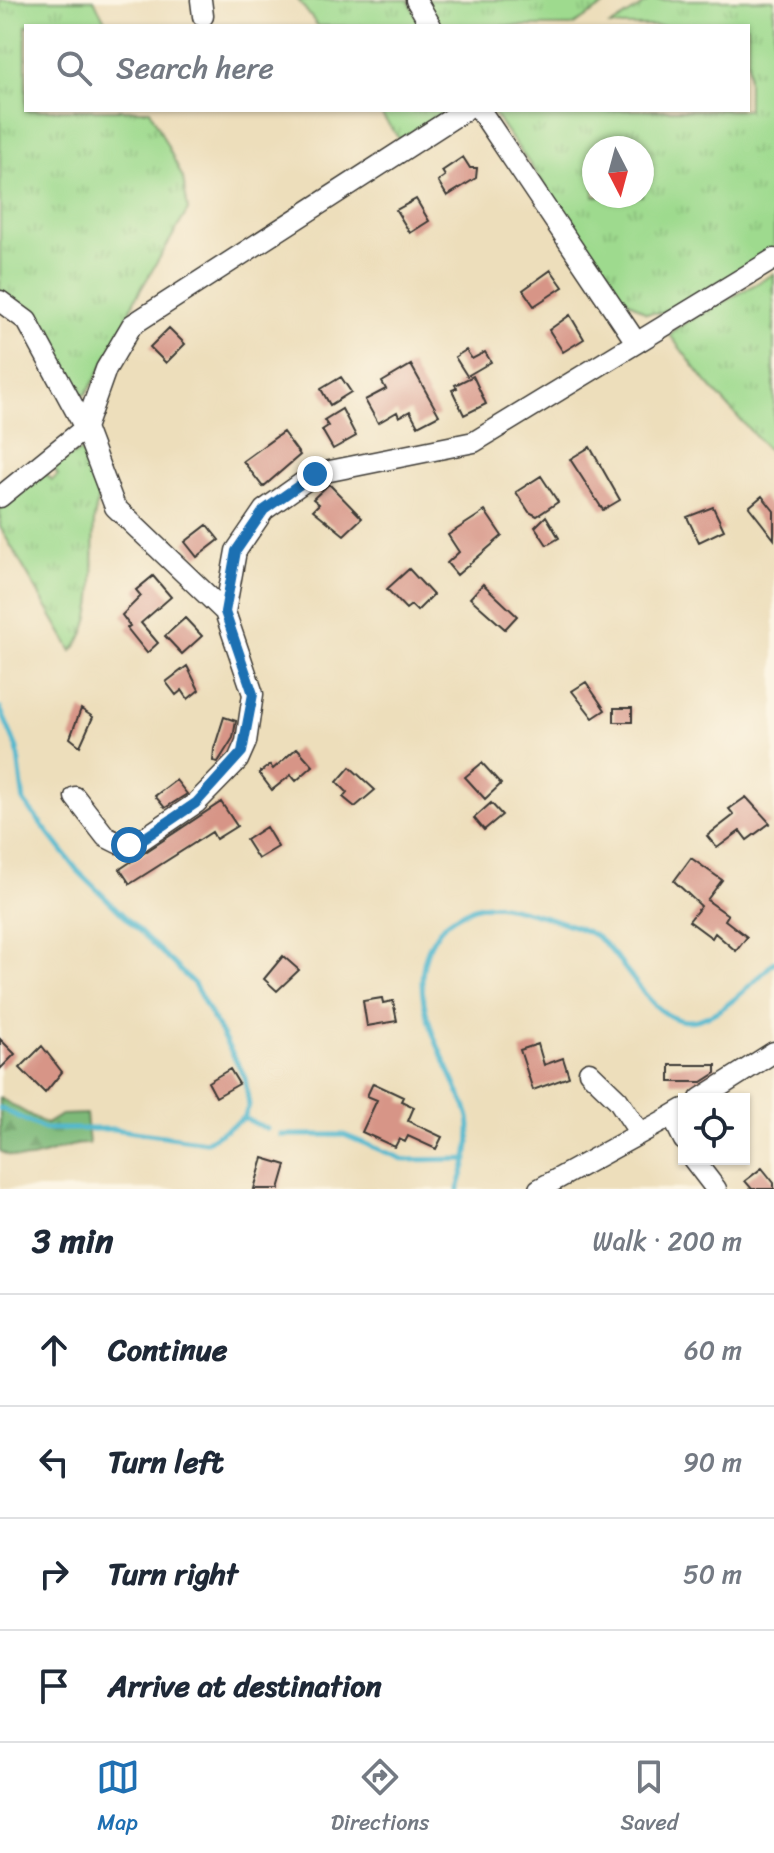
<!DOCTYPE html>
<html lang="en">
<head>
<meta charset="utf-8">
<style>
	:root { --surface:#fff; --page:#f6f6f7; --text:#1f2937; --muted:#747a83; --line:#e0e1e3; --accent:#1f6fb2 }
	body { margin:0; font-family:Sriracha,sans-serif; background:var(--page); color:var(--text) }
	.controls { position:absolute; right:24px; bottom:24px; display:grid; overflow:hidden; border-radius:0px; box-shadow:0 2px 6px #0004 }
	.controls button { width:72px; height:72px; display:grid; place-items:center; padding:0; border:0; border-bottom:2px solid var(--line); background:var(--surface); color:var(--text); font:40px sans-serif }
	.compass { position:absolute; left:582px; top:136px; width:72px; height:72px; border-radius:50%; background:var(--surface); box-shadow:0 2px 6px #0004; rotate:174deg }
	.stop { position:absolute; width:24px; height:24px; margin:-18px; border:6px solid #1f6fb2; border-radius:50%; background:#fff }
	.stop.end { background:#1f6fb2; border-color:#fff; box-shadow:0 2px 8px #0008 }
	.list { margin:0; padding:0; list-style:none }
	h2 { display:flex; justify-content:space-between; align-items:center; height:104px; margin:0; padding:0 32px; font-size:34px }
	h2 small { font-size:26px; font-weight:400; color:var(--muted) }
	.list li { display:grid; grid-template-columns:52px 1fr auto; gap:24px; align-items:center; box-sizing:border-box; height:112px; padding:0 32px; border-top:2px solid var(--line) }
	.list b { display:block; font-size:30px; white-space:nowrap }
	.list em { font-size:26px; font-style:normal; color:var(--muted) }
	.icon { flex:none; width:44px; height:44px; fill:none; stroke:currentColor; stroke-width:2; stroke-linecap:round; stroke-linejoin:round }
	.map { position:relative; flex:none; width:774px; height:1189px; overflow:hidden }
	.search { position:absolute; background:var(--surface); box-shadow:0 2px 6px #0004; left:24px; right:24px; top:24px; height:88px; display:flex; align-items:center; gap:20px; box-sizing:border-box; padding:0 28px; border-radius:0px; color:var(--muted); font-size:30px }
	.sheet { height:552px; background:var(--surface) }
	nav { display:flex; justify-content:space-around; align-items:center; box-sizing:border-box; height:112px; border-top:2px solid var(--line); background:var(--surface); font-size:22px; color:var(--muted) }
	nav a { display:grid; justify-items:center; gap:4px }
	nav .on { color:var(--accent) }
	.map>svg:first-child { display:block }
	.grass { fill:url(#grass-tufts); stroke:#5d7b55; stroke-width:2; fill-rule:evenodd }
	.forest { fill:url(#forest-firs); stroke:#4d6b4a; stroke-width:2 }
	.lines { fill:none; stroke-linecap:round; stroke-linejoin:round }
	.stream { stroke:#50b7ce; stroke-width:5 }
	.building { fill:#d79587 }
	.minor-casing { stroke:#3b3934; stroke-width:23 }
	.minor { stroke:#fff; stroke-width:20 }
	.route { stroke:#1f6fb2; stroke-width:10 }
</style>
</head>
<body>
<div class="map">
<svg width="774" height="1189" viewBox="0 0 774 1189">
	<defs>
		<pattern id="grass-tufts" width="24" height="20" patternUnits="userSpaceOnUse" patternTransform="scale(2)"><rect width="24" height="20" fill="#9eda8e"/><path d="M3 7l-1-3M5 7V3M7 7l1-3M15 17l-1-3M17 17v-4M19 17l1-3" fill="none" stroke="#88ba7a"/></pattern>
		<pattern id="forest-firs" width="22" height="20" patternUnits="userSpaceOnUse" patternTransform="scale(2)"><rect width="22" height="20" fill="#7eba79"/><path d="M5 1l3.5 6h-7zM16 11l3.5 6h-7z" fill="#6c9f68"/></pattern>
	</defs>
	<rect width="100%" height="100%" fill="#fcf5e5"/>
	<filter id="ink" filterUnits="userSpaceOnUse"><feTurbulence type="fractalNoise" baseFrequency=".0125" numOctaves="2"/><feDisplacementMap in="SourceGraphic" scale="16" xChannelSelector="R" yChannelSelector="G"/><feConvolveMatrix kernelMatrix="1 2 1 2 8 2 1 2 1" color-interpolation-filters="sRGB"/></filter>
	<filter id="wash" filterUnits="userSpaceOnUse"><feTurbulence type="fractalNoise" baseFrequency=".006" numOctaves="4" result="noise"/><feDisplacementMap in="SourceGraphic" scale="32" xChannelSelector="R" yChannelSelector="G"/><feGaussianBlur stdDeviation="1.8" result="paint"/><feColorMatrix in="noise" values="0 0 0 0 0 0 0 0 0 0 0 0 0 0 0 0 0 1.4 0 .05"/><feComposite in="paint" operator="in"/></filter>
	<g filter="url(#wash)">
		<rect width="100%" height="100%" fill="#eddebb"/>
		<path class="grass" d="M0,0H94L108,26H26V110H150L183,178L188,210L134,301C134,308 92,388 85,395C62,391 40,328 25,309C19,302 8,296 0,290Z
			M298,0H408L422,26H318Z
			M425,0H613L572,26H440Z
			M651,0H774V251L664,313H646L619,294L600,262L491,110H748V26H610ZM594,148H642V196H594Z
			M378,110H447L400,140Z
			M774,274V457L707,383L670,335L675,329Z
			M80,451C89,460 98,479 99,491C99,501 94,512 94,522C91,561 101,620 72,651L0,527V503L45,473L52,480L58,475L53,467Z"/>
		<path class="forest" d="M0,1098L46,1124L61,1115L86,1114L89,1144C56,1142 33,1172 0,1151Z"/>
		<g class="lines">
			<path class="stream" d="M0,708L17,748L24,802L78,871L194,984L245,1077L249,1105L244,1118
				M0,1108L44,1129H113L206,1142L244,1118L267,1129
				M281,1135H344L405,1160L467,1159
				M458,1189C465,1167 473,1141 469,1118C467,1107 459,1094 455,1084C433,1035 403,981 438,932C448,918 472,906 490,905C508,904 580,926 595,936C623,955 646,1012 680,1020C712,1028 754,982 774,962"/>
		</g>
		<g id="blocks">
			<path class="building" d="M463,157L470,168H477L476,178L447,196L438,181L445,176L442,171Z
				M416,199L429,221L410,233L396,210Z
				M551,270L563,287L534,306L523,290Z
				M570,315L584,339L563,352L549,330Z
				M169,328L185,344L166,363L150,347Z
				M466,350L472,359L485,352L491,362L467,376L455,357Z
				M411,365L439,415L418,426L410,411L399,417L397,412L378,423L365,400L386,389L382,382Z
				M473,376L486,404L464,415L452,390L457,388L455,385Z
				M341,377L351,392L330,405L321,389Z
				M342,409L356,436L333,449L322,430L328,426L324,420Z
				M283,432L300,455L263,487L243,461Z
				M590,447L620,500L603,510L570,459Z
				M541,476L558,502L537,516L529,512L516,492Z
				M329,484L362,518L344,535L313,510L319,504L313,499Z
				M762,496L774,511V539L749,507Z
				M713,507L724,530L699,542L687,517Z
				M485,511L502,536L457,575L447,563L459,552L448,535Z
				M546,516L559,538L547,545L535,527Z
				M207,525L219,540L197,557L185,542Z
				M409,569L433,595L417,611L411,605L406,609L387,589Z
				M153,576L171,597L141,623L158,643L147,653L127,628L130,626L122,615L141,596L136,590Z
				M483,584L517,616L505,629L470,598Z
				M185,618L202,636L182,654L165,636Z
				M187,666L199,690L188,699L182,690L176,695L166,682Z
				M586,682L605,710L593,718L572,691Z
				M614,708H632V722H614Z
				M81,709L93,717L80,746L70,738Z
				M224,717L236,721L233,738L218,762L213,761L214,749Z
				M297,748L313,766L296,781L291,775L272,790L259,773L270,765L273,769Z
				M482,763L501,784L485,799L465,777Z
				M350,767L375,790L355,807L343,797L347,792L337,782Z
				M176,780L187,794L165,808L155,796Z
				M746,797L770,823L747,840L740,831L717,848L707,836L734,815L729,809Z
				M221,802L237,826L216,839L212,832L130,884L120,869Z
				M491,803L502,815L484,830L474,818Z
				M266,827L278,847L258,859L246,840Z
				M691,858L722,880L707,900L728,915L725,920L747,937L736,951L715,933L712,938L689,921L701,906L674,881Z
				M283,956L299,970L277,991L264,979Z
				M382,998L383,1003L393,1001L397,1021L367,1026L363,1001Z
				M0,1039L15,1054L0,1069Z
				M538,1044L544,1065L563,1058L569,1077L533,1090L520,1050Z
				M42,1046L62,1072L45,1093L20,1068Z
				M670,1065H716V1073L702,1082H670Z
				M230,1069L239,1084L216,1097L208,1082Z
				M373,1083L403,1097L401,1101L414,1107L408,1121L442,1137L436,1149L408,1136L405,1142L399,1139L395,1147L362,1132L377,1100L367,1096Z
				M263,1158L286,1165L279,1189H254Z
				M762,1168L774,1183V1189H752L745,1181Z"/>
		</g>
	</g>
	<g filter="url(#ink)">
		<use href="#blocks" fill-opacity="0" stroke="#3b3934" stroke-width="2"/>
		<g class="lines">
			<defs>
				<path id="minor" d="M201,0L203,16
					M416,0L431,26
					M480,110L636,342
					M0,301L27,321L85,428L106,369L132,325L465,110
					M0,497L85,428L115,507L225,612L253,694L246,742L238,760L196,803L137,843H118L106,837L75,797
					M225,612L236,551L264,510L315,474L474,442L774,259
					M589,1072L618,1100L639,1132
					M700,1099L774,1052
					M684,1109L672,1116L684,1140
					M693,1159L716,1189
					M539,1189L672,1116"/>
			</defs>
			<use href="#minor" class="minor-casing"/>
			<use href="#minor" class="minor"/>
		</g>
	</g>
	<g class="lines" filter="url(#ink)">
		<path class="route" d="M129,845L137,843L196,803L242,752L253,694L225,612L236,551L264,510L315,474"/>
	</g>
</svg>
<div class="controls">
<button><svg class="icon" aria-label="locate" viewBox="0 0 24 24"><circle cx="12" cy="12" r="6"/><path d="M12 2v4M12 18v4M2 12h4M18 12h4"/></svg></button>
</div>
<svg class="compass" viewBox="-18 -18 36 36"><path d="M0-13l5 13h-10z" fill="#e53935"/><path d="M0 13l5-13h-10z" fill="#747a83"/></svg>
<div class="stop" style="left:129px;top:845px"></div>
<div class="stop end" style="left:315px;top:474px"></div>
<div class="search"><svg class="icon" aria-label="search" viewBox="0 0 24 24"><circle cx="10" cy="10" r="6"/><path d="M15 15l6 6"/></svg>Search here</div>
</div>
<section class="sheet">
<h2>3 min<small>Walk · 200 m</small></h2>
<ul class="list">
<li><svg class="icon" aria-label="ahead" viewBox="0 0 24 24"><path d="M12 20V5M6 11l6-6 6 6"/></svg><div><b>Continue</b></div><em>60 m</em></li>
<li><svg class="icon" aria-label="left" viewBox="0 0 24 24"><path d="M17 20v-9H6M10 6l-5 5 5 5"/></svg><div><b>Turn left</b></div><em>90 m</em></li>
<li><svg class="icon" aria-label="right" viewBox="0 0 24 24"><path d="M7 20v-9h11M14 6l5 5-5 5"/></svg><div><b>Turn right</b></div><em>50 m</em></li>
<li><svg class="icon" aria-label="arrive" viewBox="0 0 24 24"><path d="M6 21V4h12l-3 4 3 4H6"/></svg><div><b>Arrive at destination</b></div></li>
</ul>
</section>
<nav>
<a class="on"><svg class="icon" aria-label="map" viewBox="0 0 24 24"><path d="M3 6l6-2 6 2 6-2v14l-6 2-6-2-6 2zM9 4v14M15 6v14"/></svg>Map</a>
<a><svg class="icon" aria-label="directions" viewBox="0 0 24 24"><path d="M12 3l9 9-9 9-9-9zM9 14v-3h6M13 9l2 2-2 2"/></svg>Directions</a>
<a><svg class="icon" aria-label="saved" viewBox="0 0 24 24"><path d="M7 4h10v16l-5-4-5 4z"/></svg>Saved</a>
</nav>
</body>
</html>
